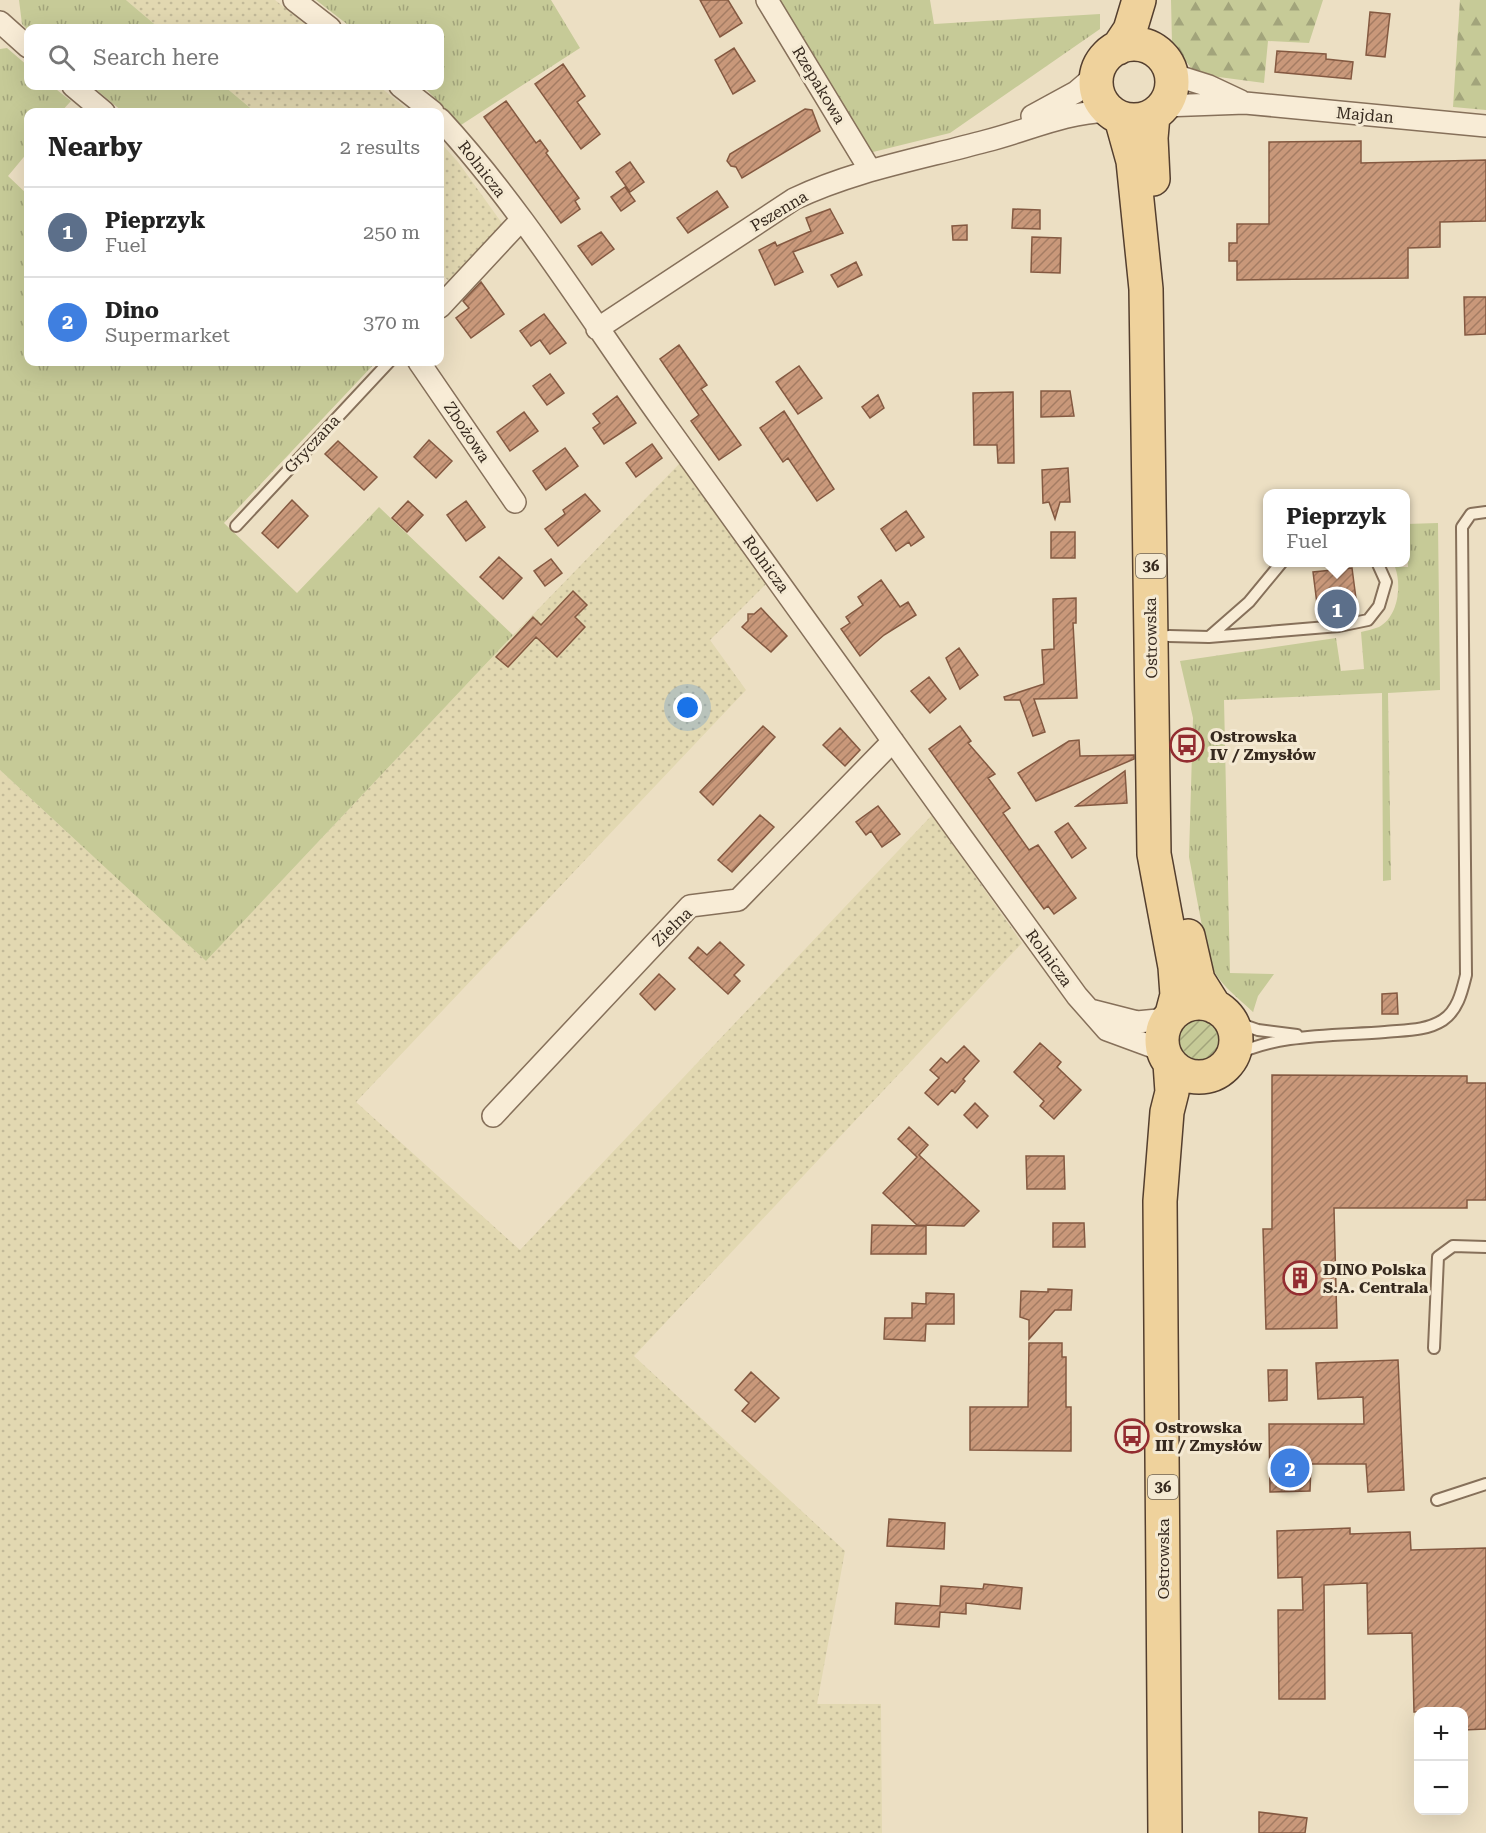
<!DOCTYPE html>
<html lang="en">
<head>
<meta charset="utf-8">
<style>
	:root { --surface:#fff; --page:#f6f6f6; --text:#222; --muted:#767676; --line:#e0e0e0; --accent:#932d31 }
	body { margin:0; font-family:"Roboto Serif",serif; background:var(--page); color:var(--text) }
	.controls { position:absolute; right:18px; bottom:18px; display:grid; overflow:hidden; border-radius:12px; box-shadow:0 6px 24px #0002 }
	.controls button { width:54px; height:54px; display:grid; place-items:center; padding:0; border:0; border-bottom:2px solid var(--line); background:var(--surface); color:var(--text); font:30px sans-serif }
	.you { position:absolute; left:688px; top:708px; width:21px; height:21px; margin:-15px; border:4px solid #fff; border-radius:50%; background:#1a73e8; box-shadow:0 0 0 9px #1a73e833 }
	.badge { display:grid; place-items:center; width:39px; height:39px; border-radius:50%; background:var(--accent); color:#fff; font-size:20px; font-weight:700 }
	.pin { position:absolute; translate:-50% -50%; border:3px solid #fff; box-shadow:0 2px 6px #0006 }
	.popup { position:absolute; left:1263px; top:489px; width:147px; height:78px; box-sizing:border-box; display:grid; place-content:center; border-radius:12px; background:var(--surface); filter:drop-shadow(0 2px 4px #0005); font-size:20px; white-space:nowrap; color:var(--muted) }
	.popup b { font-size:22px; color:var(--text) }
	.popup::after { content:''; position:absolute; left:50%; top:100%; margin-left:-12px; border:12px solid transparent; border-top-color:var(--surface) }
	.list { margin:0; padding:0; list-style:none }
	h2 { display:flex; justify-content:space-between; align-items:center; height:78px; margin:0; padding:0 24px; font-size:26px }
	h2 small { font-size:20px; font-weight:400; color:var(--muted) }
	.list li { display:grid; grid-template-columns:39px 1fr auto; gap:18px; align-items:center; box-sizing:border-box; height:90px; padding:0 24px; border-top:2px solid var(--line) }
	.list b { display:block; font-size:22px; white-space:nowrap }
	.list p { margin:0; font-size:20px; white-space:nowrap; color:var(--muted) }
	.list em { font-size:20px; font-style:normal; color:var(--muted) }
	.icon { flex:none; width:33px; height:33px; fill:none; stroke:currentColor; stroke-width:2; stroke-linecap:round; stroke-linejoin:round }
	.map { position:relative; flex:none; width:1486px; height:1833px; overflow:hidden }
	.search { position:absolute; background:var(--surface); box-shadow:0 6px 24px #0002; left:24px; top:24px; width:420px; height:66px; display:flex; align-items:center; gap:15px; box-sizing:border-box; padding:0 21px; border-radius:12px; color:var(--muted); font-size:22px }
	.panel { position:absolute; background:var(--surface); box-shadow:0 6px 24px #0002; left:24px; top:108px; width:420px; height:258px; border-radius:12px }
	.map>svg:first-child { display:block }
	.farmland { fill:url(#farmland-dots) }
	.grass { fill:url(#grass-tufts) }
	.forest { fill:url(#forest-firs) }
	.garden { fill:url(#garden-furrows) }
	.building { fill:url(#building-hatch); stroke:#845941; stroke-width:1.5 }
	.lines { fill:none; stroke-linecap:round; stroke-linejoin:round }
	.service-casing { stroke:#86705a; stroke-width:14 }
	.minor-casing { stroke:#86705a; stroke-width:24 }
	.primary-casing { stroke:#543f2f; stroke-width:36 }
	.service { stroke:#f8ecd6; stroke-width:10 }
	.minor { stroke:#f8ecd6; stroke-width:21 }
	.primary { stroke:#efd29c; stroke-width:33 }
	.labels { text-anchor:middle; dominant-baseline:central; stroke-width:6; stroke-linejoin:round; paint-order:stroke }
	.shield { fill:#f4e9d2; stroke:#6f6354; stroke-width:1.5 }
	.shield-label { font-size:15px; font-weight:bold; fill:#36291e }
	.street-label { font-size:16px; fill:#36291e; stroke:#f4e9d2 }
	.poi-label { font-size:16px; font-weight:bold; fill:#36291e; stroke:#f4e9d2; text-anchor:start }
</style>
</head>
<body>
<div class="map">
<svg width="1486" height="1833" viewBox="0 0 1486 1833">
	<defs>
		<pattern id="farmland-dots" width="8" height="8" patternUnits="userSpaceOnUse" patternTransform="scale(1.5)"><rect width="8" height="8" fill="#e2d8b1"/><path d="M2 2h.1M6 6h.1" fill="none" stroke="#c2b998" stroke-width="1.8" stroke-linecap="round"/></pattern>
		<pattern id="grass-tufts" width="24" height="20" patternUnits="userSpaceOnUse" patternTransform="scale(1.5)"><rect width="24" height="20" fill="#c6ca97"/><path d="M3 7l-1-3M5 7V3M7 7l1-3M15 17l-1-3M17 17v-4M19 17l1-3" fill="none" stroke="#a2a47b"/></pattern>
		<pattern id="forest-firs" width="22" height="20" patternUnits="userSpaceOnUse" patternTransform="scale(1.5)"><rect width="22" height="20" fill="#c6ca97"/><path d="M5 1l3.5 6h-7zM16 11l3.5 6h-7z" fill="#a2a47b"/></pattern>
		<pattern id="garden-furrows" width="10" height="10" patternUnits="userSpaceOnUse" patternTransform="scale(1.5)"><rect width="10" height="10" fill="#c6ca97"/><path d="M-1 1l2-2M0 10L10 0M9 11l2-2" fill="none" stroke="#a2a47b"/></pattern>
		<pattern id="building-hatch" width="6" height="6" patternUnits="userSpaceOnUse" patternTransform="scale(1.5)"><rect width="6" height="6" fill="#c9987a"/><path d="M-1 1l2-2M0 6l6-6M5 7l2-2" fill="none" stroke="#a47c63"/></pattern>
	</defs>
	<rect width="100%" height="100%" fill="#ecdfc3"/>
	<path class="farmland" d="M126,0H275L310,28H159Z
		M224,86H379L410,112H255Z
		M440,142L458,162L504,226L450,282L440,273Z
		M681,462L767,583L710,640L746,690L356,1102L520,1250L932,815L1022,943L634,1356L845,1551L817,1704H881L882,1833H0V770L206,961L513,635Z"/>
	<path class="grass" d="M19,0H126L159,28L28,30L22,24Z
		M316,0H551L580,48L461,125L423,86H440V28H352Z
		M777,0H930L934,24L1100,14V29L950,133L869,153Z
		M7,48L28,66V86H52L71,101L61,112H28V152L8,176L28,195V362H376L224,523L297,593L379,507L513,635L206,961L0,770V49Z
		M92,86H224L255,112H123Z
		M1438,523L1440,690L1388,693L1391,880L1383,881L1382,693L1224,700L1230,973L1274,974L1258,996L1253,1012C1235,995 1216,982 1208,958L1189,857L1193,718L1180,661L1336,638L1341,671L1364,669L1361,632C1366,631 1373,629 1379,627C1398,617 1402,586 1395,567H1408L1406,524Z"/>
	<path class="forest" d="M1171,0H1323L1309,43L1268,41L1264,83L1196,74L1172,44Z
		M1460,0H1486V110L1453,107Z"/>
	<path class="garden" d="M1173 1038a23 23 0 1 1 46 0a23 23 0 1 1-46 0Z"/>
	<path class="building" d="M700,0H728L742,23L720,37Z
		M1370,12L1390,14L1385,57L1366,55Z
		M734,48L755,81L733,94L715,60Z
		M1277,51L1326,54V59L1353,62L1351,79L1275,72Z
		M563,64L585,96L577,102L600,134L581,149L535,84Z
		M506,101L536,143L540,140L548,151L546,153L579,198L575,201L580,209L561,223L484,117Z
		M805,109L812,110L820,131L742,178L736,167L731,166L727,161L730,154Z
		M1361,141V163L1486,160V221L1440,222V247L1408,248V278L1237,280V261H1229V243H1237V224H1269V142Z
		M630,162L644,182L630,192L616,172Z
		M625,187L635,201L621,211L611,197Z
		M717,191L728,207L688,233L677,218Z
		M830,209L843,233L793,252L803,272L775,285L759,250L775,242L777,246L811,231L806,218Z
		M1013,209L1040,210V229L1012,228Z
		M967,225V240H953L952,226Z
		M601,232L614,249L592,265L578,246Z
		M1032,237L1061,238L1060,273L1031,272Z
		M856,262L862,275L838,287L831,275Z
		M481,282L504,314L471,338L456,318L469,308L463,301Z
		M1464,297H1486V334L1465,335Z
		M544,314L566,343L550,354L540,340L531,346L520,331Z
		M679,345L707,385L701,389L741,445L719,460L691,421L699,415L660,359Z
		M799,366L822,398L798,414L776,382Z
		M550,374L564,393L547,405L533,386Z
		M1041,391H1070L1074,416L1041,417Z
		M1013,392L1014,463H998L997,445H974L973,393Z
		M878,395L884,408L870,418L862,407Z
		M617,396L636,423L604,444L593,428L600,423L593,414Z
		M784,411L834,489L817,501L788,458L783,462L760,428Z
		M524,412L538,431L510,451L497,432Z
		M429,440L452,461L436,478L414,457Z
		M338,441L377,477L364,490L325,454Z
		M652,444L662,458L636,477L626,463Z
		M565,448L578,466L546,490L533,471Z
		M1068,468L1070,502H1060L1055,519L1049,502L1043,503L1042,470Z
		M585,494L600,511L558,546L545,529L565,514L563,510Z
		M292,500L308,516L278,548L262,533Z
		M408,501L423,515L407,532L392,518Z
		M466,501L485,527L466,541L447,515Z
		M906,511L924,537L911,546L909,542L896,551L881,529Z
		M1051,532H1075V558H1051Z
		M499,557L522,578L503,599L480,577Z
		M551,559L562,573L545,586L534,571Z
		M1352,568L1358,614L1319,620L1313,572Z
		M881,580L900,607L908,602L916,615L884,635L860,656L841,629L850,623L846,617L863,605L858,597Z
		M573,591L587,605L575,617L585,627L557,657L536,637L508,667L496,657L533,617L541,625Z
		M1076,598V623H1073L1077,698L1034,699L1045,732L1033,736L1020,700H1005L1004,697L1044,684L1042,650L1054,649L1053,599Z
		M761,608L787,636L771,652L742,627L748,621V614H754Z
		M959,648L978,675L960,689L946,658Z
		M929,677L946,699L930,713L911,691Z
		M763,726L775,737L713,805L700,792Z
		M960,726L971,741L968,743L995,774L988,778L1010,808L1003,813L1029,850L1038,845L1076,898L1054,914L1048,906L1044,909L1025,883L929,749Z
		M840,728L860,750L845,766L823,745Z
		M1079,740L1080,756L1134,755V759L1036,801L1018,773L1069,741Z
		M1125,771L1127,803L1076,806Z
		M878,806L900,834L882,847L871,831L866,835L856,822Z
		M760,815L774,827L732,872L718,860Z
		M1068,823L1086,848L1072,858L1055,832Z
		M720,942L744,965L734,975L740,981L728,994L689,958L698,947L707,955Z
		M659,974L675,989L655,1010L640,994Z
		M1397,993L1398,1014H1382V994Z
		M1040,1043L1061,1062L1057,1067L1081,1090L1054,1119L1040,1106L1044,1101L1014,1072Z
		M964,1046L979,1061L963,1079L965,1081L955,1093L952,1090L938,1105L925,1093L939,1078L930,1070L941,1058L947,1063Z
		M1272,1075L1467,1076V1083H1486V1200H1467V1208H1334L1337,1328L1266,1329L1263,1229H1272Z
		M975,1103L988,1116L977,1128L964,1115Z
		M909,1127L928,1145L919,1155L979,1211L964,1226L917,1225L883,1193L917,1157L898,1139Z
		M1026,1156H1064L1065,1189H1027Z
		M1053,1223H1084L1085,1247H1053Z
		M872,1225L926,1226V1254H871Z
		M1048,1289L1072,1290L1071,1310H1055L1029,1339V1320L1020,1317L1021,1291L1048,1292Z
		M926,1293L954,1294V1324H926L925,1341L884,1339L885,1318H912V1303L926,1304Z
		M1029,1343H1062V1357H1066V1407H1071V1451L970,1450V1407H1028Z
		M1398,1360L1404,1490L1368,1492L1366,1464H1311L1310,1491L1270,1492L1269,1424H1364L1363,1397L1318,1399L1316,1363Z
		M1268,1370H1287V1400L1269,1401Z
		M751,1372L779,1398L755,1422L742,1411L749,1403L735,1390Z
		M889,1519L945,1523L944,1549L887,1546Z
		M1350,1528V1534L1410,1532L1411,1550L1486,1548V1729L1464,1730V1712H1414L1412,1633L1368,1634L1367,1583L1324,1585L1325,1699H1279L1278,1610H1303L1302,1577L1278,1578L1277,1531Z
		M984,1584L1022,1588L1020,1609L966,1603V1614L940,1612L939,1627L895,1624L896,1603L940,1606L941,1586L983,1589Z
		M1259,1812L1307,1818L1305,1833H1259Z"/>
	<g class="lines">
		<defs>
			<path id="service" d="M236,526L389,362
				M1169,636L1209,637L1339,626L1368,620L1379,606L1386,582L1377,562
				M1209,637L1249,602L1282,562
				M1229,1020L1258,1030L1297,1035
				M1231,1057C1277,1033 1334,1036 1385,1032C1405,1030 1426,1031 1443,1020C1458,1010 1462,991 1466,975L1462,527L1471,514L1486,512
				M1434,1348L1438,1257L1453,1246L1486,1247
				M1437,1500L1486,1484"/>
			<path id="minor" d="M294,0L330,28
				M767,0L870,170
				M0,22L28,47
				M1171,74L1209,86L1241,101
				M73,86L104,112
				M400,86L433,112
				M1163,106L1245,103L1486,126
				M1032,116L1076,92L1097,74
				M440,119C523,209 591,321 663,421C800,613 938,805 1077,996L1107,1030L1164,1051
				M440,307L521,220
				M597,329L794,199C855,170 920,159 986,141C1030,130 1061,113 1109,111
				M419,362L515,502
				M1090,1010L1137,1022L1168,1019
				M493,1116L690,906L738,900L893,741"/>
			<path id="primary" d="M1096 82a38 38 0 1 1 76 0a38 38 0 1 1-76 0Z
				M1118,48L1130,30L1139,0
				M1153,115L1151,138L1153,179
				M1121,118L1133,161L1146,289L1154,854L1175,967L1177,995L1172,1014
				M1188,936L1198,980L1215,1007
				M1162 1040a37 37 0 1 1 74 0a37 37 0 1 1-74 0Z
				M1165,1833L1160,1201L1167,1112L1172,1092L1170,1063"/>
		</defs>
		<use href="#service" class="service-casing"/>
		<use href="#minor" class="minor-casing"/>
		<use href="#primary" class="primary-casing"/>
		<use href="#service" class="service"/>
		<use href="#minor" class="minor"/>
		<use href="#primary" class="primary"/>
	</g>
	<defs>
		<symbol id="bus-ring" viewBox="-11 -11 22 22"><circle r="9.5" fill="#f4e9d2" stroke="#932d31" stroke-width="1.5"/><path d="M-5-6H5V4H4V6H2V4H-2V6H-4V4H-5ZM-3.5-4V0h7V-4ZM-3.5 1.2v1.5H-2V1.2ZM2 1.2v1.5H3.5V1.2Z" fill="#932d31"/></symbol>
		<symbol id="building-ring" viewBox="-11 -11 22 22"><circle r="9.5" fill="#f4e9d2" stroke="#932d31" stroke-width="1.5"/><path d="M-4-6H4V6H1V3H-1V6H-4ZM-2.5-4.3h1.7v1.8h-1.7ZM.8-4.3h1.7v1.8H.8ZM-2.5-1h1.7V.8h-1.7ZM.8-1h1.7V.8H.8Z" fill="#932d31"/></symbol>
	</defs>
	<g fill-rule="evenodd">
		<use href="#bus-ring" x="1168" y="726" width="38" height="38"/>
		<use href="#building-ring" x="1281" y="1259" width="38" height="38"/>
		<use href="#bus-ring" x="1113" y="1417" width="38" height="38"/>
	</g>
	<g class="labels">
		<g class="shield">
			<rect x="1136" y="554" width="30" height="24" rx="4.5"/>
			<rect x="1148" y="1475" width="30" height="24" rx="4.5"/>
		</g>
		<g class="shield-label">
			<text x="1151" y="566">36</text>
			<text x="1163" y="1487">36</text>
		</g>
		<g class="street-label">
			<text transform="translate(819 85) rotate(59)">Rzepakowa</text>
			<text transform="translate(1365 115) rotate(5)">Majdan</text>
			<text transform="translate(482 169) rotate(52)">Rolnicza</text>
			<text transform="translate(779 211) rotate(-31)">Pszenna</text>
			<text transform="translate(467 432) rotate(56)">Zbożowa</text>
			<text transform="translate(312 444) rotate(-47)">Gryczana</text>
			<text transform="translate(766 564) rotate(54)">Rolnicza</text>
			<text transform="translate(1151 638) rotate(-91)">Ostrowska</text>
			<text transform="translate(672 927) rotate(-44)">Zielna</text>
			<text transform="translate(1049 958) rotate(54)">Rolnicza</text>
			<text transform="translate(1163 1559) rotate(-90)">Ostrowska</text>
		</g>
		<g class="poi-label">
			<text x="1210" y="736">Ostrowska<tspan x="1210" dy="18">IV / Zmysłów</tspan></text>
			<text x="1323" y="1269">DINO Polska<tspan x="1323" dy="18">S.A. Centrala</tspan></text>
			<text x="1155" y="1427">Ostrowska<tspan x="1155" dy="18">III / Zmysłów</tspan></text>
		</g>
	</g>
</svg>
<div class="controls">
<button>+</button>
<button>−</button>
</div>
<div class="you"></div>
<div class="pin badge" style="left:1337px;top:609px;background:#5c6f8a">1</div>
<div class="popup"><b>Pieprzyk</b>Fuel</div>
<div class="pin badge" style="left:1290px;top:1468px;background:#3f7fe0">2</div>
<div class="search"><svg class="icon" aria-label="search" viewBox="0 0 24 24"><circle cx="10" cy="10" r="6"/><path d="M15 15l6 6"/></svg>Search here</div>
<section class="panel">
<h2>Nearby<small>2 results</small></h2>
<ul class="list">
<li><span class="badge" style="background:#5c6f8a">1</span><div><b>Pieprzyk</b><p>Fuel</p></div><em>250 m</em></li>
<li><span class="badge" style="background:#3f7fe0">2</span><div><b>Dino</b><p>Supermarket</p></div><em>370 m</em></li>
</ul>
</section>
</div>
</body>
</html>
